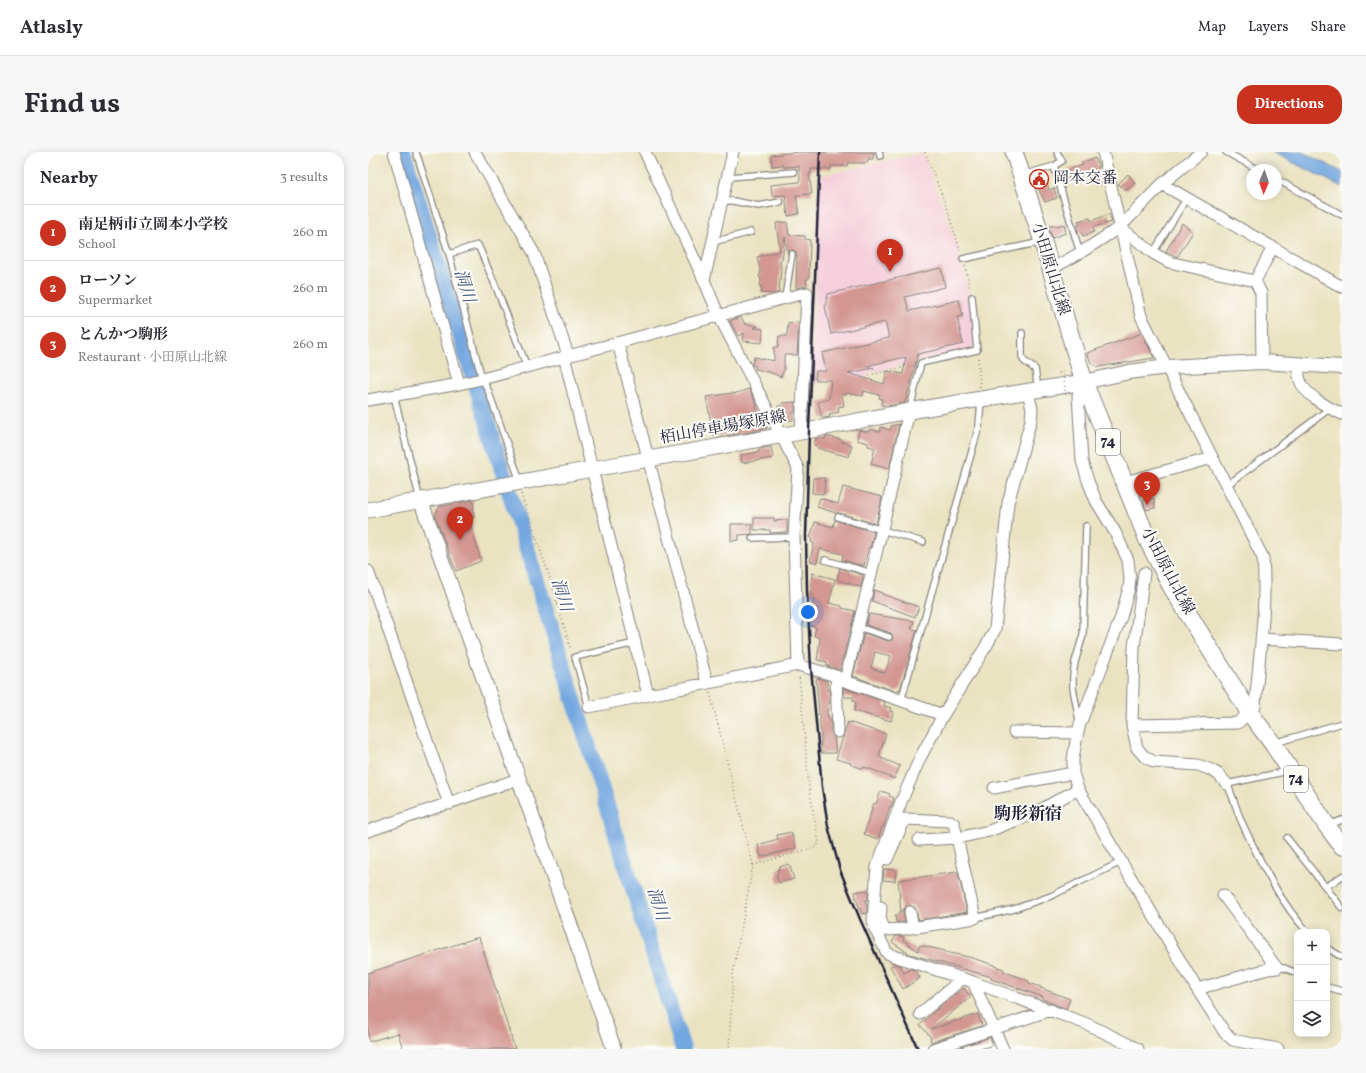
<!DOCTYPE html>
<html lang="en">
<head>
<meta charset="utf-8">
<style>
	:root { --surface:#fff; --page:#f7f7f7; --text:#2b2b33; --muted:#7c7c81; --line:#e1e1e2; --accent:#c8321e }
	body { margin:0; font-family:Vollkorn,"Noto Serif JP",serif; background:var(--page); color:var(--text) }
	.controls { position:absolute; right:12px; bottom:12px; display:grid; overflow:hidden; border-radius:8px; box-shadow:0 2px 10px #0003 }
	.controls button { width:36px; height:36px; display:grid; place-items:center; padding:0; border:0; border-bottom:1px solid var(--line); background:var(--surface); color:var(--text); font:20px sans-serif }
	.compass { position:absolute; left:878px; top:12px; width:36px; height:36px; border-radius:50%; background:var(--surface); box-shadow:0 2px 10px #0003; rotate:182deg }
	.you { position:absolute; left:440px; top:460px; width:14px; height:14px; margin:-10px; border:3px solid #fff; border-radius:50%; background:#1a73e8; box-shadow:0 0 0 6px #1a73e833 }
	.badge { display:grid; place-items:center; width:26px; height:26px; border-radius:50%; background:var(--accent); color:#fff; font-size:13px; font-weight:700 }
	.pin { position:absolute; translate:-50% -33px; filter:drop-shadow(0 1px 2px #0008) }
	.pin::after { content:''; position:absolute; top:21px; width:14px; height:12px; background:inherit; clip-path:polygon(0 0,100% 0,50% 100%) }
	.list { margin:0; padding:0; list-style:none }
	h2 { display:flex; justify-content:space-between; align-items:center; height:52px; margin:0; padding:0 16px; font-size:17px }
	h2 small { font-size:13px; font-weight:400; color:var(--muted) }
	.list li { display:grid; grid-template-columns:26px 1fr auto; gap:12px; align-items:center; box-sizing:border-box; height:56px; padding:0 16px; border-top:1px solid var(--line) }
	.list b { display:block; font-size:15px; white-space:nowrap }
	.list p { margin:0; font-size:13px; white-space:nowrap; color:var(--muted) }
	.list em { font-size:13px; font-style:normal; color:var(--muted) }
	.icon { flex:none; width:22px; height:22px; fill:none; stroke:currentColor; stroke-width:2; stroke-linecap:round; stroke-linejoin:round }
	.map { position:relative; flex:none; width:974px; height:897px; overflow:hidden; border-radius:16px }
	header { display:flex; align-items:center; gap:24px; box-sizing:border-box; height:56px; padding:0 20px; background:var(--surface); border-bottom:1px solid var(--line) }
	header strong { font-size:19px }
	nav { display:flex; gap:22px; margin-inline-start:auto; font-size:14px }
	.intro { display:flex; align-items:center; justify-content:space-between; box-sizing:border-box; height:96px; padding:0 24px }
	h1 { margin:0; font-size:28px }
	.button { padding:10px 18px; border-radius:16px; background:var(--accent); color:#fff; font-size:14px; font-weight:700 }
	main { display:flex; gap:24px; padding:0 24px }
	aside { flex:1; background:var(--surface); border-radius:16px; box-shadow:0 2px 10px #0003 }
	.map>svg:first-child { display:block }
	.built { fill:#f5cfdb }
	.water { fill:#73a7e0; stroke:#4a648e }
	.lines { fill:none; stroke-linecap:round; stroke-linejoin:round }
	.river { stroke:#73a7e0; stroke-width:16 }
	.building { fill:#d39691; fill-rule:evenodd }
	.service-casing { stroke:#86827e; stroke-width:8 }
	.minor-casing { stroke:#86827e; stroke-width:13 }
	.tertiary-casing { stroke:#86827e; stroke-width:16 }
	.secondary-casing { stroke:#86827e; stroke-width:17 }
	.primary-casing { stroke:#86827e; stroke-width:19 }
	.path { stroke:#86827e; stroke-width:1.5; stroke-dasharray:1 3; stroke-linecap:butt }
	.service { stroke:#fff; stroke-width:5.5 }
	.minor { stroke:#fff; stroke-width:11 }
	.tertiary { stroke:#fff; stroke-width:14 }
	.secondary { stroke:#fff; stroke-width:15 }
	.primary { stroke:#fff; stroke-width:17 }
	.rail { stroke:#22223b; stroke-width:2.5 }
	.path-bridge { stroke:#86827e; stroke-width:1.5; stroke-dasharray:1 3; stroke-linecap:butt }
	.labels { text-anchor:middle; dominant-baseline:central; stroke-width:4; stroke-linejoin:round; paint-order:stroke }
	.shield { fill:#fdfcf7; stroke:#646373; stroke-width:1 }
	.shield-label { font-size:15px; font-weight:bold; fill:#22223b }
	.poi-label { font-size:16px; fill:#22223b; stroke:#fdfcf7; text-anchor:start }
	.street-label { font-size:16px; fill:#22223b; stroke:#fdfcf7 }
	.water-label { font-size:17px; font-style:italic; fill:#42577d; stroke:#fdfcf7 }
	.neighbourhood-label { font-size:17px; font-weight:bold; fill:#22223b; stroke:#fdfcf7 }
</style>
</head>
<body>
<header>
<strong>Atlasly</strong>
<nav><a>Map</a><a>Layers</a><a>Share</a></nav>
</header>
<div class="intro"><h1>Find us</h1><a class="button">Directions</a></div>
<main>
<aside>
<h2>Nearby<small>3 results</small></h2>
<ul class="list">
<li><span class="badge">1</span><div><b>南足柄市立岡本小学校</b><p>School</p></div><em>260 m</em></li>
<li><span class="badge">2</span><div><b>ローソン</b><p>Supermarket</p></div><em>260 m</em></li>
<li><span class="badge">3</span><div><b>とんかつ駒形</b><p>Restaurant · 小田原山北線</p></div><em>260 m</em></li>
</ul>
</aside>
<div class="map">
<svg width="974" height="897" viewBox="0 0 974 897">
	<rect width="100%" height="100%" fill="#fdfcf7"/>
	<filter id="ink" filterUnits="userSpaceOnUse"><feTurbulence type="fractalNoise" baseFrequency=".025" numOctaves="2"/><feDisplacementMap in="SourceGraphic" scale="8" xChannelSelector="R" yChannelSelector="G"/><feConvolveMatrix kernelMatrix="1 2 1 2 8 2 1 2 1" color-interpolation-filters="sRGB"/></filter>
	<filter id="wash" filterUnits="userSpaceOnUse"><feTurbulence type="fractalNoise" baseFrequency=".012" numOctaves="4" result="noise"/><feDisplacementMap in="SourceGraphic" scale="16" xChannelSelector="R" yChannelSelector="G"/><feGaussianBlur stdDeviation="0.9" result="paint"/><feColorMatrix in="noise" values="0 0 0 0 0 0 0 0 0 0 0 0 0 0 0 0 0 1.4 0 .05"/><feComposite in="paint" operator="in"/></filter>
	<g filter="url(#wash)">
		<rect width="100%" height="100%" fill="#eae3c2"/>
		<path class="built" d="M555,1L589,93L603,148L607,194L605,197L500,221L501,225L443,231L452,24Z"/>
		<path class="water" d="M904,0H934L974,20V35Z"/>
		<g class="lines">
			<path class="river" d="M35,0L315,897"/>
		</g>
		<g id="blocks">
			<path class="building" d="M430,0H506L505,7H500L499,11H480L479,14H463V17H443V22H441L444,42L428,43L431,62L420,64L417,43L404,44L403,33L431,30V28H432L431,14L415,15V13L404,14L403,3Z
				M727,6L731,15L729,16L735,30L728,34L719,20L703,30L697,19L715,13L714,10Z
				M760,22L767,31L758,38L750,32Z
				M677,23L681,38L686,36L689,46L677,50L665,26Z
				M741,62L744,70L725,75L726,80L715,84L713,79L710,80L708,74L712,73L710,69L722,66L723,69Z
				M419,70L421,83L437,84V87L442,88L441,127H438L439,134L428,136L429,104H428V100L425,98L421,99L420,102L417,85L414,108H412L413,116L411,140L405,142L393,141L394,135H392L393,128L391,123L393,122L389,105L412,99L408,71Z
				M814,71L825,80L809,105L798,99Z
				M696,72L698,81L684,86L680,74H688Z
				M573,116L577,135L537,145L541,159L591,148L595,164L589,165L595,192L550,202L537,251L518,254L513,253L514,247L511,246L512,243L496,239L495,244L479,241V242H474L476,254L470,255L471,260L461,262L462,265L454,266L450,250L461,247L463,228H447L448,219H458L454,201L521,186L517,170L463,182L457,154L460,142ZM538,205L535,222L519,219L516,232L480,221L506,216L498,214Z
				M373,165L377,172L390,174L386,176L395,177L394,191L375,189L376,181L370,184L362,169Z
				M431,170L429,203H416V217L413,225L401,220L387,217L388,214L384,213L386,205L406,209V195H410L411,184H419L420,171Z
				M774,181L786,206L730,215L723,211L719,201Z
				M381,237L389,253H388L391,267L396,266L399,276L378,281L346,285L338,245L365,241V242Z
				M427,250V260H425V268L415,269L414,262H410V254H414V251Z
				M531,272L521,317L503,312L507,296L500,294V291L489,288L491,278L501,280V277L512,280L513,275L522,278L523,274Z
				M458,284L474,288V290L484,293L481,305L449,296L450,294L446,293L448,286L457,287Z
				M403,295L405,306L374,311L373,303L391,300V297Z
				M445,326H457L456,342L444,341Z
				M475,335L514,345L508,372L471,361H468L449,355L452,346L470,352Z
				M786,346L787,356L778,358L775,348Z
				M105,348L106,366L101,367L113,409L88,419L67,364L71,355Z
				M386,366H406V369L419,368V380L402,381V378H386Z
				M467,368L506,380L502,396L501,395L496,414L474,408L475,402L452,397L449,411L442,409L446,391L443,390L444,386H442L447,370L465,375Z
				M363,372H384V382L371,383V388L363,389Z
				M472,416L495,423L493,435L469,428Z
				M444,421L467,427L461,451L474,454V456L487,459L472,518L459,514V510L449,508L452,486L446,484L448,475L443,474L445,462H443L446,444L442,443Z
				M506,438L514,441V442L551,455L547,465L504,449Z
				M501,462L546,469L543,477L549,478L532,538H529V540L485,524L496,481L520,489L524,488L525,486L523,481L498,473ZM507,500L523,504L517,521L503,516Z
				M451,526L459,529L460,537H461L462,551H460L459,563H460L461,567H463V580L466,585L468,601H453V581L448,527Z
				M475,537H479L517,550L516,554L523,556L522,559L525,560L523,569L486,559L488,550L485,549V545H476Z
				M480,570L518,582L511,604L513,605V606L532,614L526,627L505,618L496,615L495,617L482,612L483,611L468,607Z
				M513,639L522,642L521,644L526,646L523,655L522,654L515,676L514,675L510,687L496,682L506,651L508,652Z
				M423,680L428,696L393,705L390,693L410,687L409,683Z
				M421,712L426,727L411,731L408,724L410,723L409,718L412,717L411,715Z
				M516,717L528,718L527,729L515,728Z
				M590,720L599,760L551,768L547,756L541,753L538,755L535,758L537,770H528L527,763H531V760H533L530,728Z
				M500,738V748H497L499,754V761L494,762L488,747L487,740Z
				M528,784H534L536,786L535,788L550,799L552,793L577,799V800L601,805L626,813V814L636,817L635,819L661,829V831L673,835V836L702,847L698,857L674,847L675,845L623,827L624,825L542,802L524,790Z
				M111,785L147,897H35L30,881L0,890V821Z
				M527,812L532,813L536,821L543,817L547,818L552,826L535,837L522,814Z
				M596,836L603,845L563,877L610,862L614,874L563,890L562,884L552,873L577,850Z
				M622,885L625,893L612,897H594L593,895Z"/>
		</g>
	</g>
	<g filter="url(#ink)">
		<use href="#blocks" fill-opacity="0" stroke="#86827e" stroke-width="1"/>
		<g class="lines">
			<defs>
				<path id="service" d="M48,0L81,102L114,227L120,238L152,329
					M511,0L512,4
					M858,0L891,18
					M686,14L712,101
					M655,23L686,14L694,9L689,0
					M360,25L426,20
					M908,27L974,63
					M355,49H365L391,54L412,50
					M345,90L383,80
					M785,101L818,47
					M81,102L110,93L128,135L159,215
					M595,107L673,90
					M417,146L424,102
					M654,181V205L656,209L667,217L670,237
					M26,244L52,348
					M542,257L553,211L609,198L604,145
					M858,334L961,257
					M470,365L555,390
					M384,386L426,385
					M457,408L504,421
					M490,475L521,485
					M533,549L611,274L613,249
					M221,555L207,505L267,491
					M711,568L705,536V524L707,510L715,483L718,374
					M907,591L974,571
					M920,619L859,632C866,646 869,661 876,675C892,709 914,754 940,780
					M961,673L974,668
					M919,686L974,756
					M958,735L974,724
					M607,766L646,757L683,744L753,710
					M959,796L974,805
					M909,816H916L929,821
					M959,835L974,839"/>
				<path id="minor" d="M26,0L91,232
					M107,0L166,101L200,203
					M277,0L336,128L351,164L430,316L426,385L430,513
					M735,0L773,164L895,406C899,455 891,505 887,554L870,571L764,573
					M794,32L974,135
					M752,75L785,101L801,110L887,129L893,141L894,210
					M683,117L712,101L752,75L794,32L833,0
					M336,128L365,0
					M887,129L905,95
					M250,191L339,531
					M196,204L280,543
					M931,212C931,217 930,223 932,228C935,242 962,257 974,262
					M716,230L710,243L714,309L720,329L728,349L747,380L760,408L762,427L761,436L753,465L712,572L708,589L705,607V621L710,637L829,837L857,881L865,888L910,897
					M660,240L664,257L663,268L640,351L627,477L620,491L575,563L552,606L533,650L509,715L505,768L507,777L519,801L526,804L605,830L719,872L770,897
					M0,248L91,232L114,227L417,146L439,141L433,280
					M757,330L844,306
					M0,419L81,652
					M776,421L766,495L764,573L769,596L776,604L786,610L830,613L841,617L850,622L859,632
					M893,487L974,492
					M468,524L470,580
					M477,529L514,377L541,259
					M221,555L430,513L468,524L477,529L575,563
					M646,580L710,581
					M626,636L705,621
					M0,679L150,627
					M551,688L590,686L621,679L667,661L710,637
					M855,743L909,816
					M513,755L512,767L517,778L536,777L607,766L586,672L582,669L537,667L519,707
					M542,760L545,775
					M605,830L635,897
					M829,837L900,817L909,816
					M552,862L594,827
					M565,897L683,858"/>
				<path id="tertiary" d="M716,230L761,220L799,215L894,210L974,215
					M53,349L246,897"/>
				<path id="secondary" d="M0,358L224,317L433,280L541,259L716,230"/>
				<path id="primary" d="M646,0L675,90L716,230L781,391L803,434L881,560L905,592L959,674L974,694"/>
			</defs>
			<use href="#service" class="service-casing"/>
			<use href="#minor" class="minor-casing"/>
			<use href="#tertiary" class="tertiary-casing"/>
			<use href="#secondary" class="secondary-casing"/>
			<use href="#primary" class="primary-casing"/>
			<path class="path" d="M557,0L580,59L593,101
				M597,114L602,137
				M610,206L612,236
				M691,221L696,218
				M501,223L546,213
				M153,342L180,420L203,498
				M342,541L385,713L365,821L361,897
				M385,713L448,695L451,691L441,636L431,523"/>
			<use href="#service" class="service"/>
			<use href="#minor" class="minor"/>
			<use href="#tertiary" class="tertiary"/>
			<use href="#secondary" class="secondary"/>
			<use href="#primary" class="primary"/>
			<path class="rail" d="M452,0L441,279L438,385L439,439L443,516L454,635L460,674L472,718L492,767L550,897"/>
			<path class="path-bridge" d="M695,222L698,243"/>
		</g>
	</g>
	<defs>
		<symbol id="civic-ring" viewBox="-11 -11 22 22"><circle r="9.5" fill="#fdfcf7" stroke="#c8321e" stroke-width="1.5"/><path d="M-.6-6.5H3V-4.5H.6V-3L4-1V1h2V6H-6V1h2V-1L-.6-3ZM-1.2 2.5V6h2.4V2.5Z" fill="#c8321e"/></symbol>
	</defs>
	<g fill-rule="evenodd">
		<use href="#civic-ring" x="660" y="16" width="22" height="22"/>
	</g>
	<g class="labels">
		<g class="shield">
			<rect x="728" y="277" width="24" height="26" rx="3"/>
			<rect x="916" y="614" width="24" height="26" rx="3"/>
		</g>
		<g class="shield-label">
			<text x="740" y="290">74</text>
			<text x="928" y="627">74</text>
		</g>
		<g class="poi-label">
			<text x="685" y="27">岡本交番</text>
		</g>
		<g class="street-label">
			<text transform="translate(682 117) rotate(73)">小田原山北線</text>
			<text transform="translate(355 276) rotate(-10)">栢山停車場塚原線</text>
			<text transform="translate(799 419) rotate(62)">小田原山北線</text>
		</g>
		<g class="water-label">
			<text transform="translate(96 134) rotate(73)">洞川</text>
			<text transform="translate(193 443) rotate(73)">洞川</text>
			<text transform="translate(289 752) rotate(73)">洞川</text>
		</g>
		<g class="neighbourhood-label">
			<text x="660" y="662">駒形新宿</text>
		</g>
	</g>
</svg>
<div class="controls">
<button>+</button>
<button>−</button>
<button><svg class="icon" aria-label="layers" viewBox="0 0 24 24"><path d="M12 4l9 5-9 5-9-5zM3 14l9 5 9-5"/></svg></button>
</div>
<svg class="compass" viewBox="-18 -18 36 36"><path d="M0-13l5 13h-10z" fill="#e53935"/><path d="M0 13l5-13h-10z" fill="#7c7c81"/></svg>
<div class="you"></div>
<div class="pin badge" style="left:522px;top:120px">1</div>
<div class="pin badge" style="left:92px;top:388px">2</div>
<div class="pin badge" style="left:779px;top:353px">3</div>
</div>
</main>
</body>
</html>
